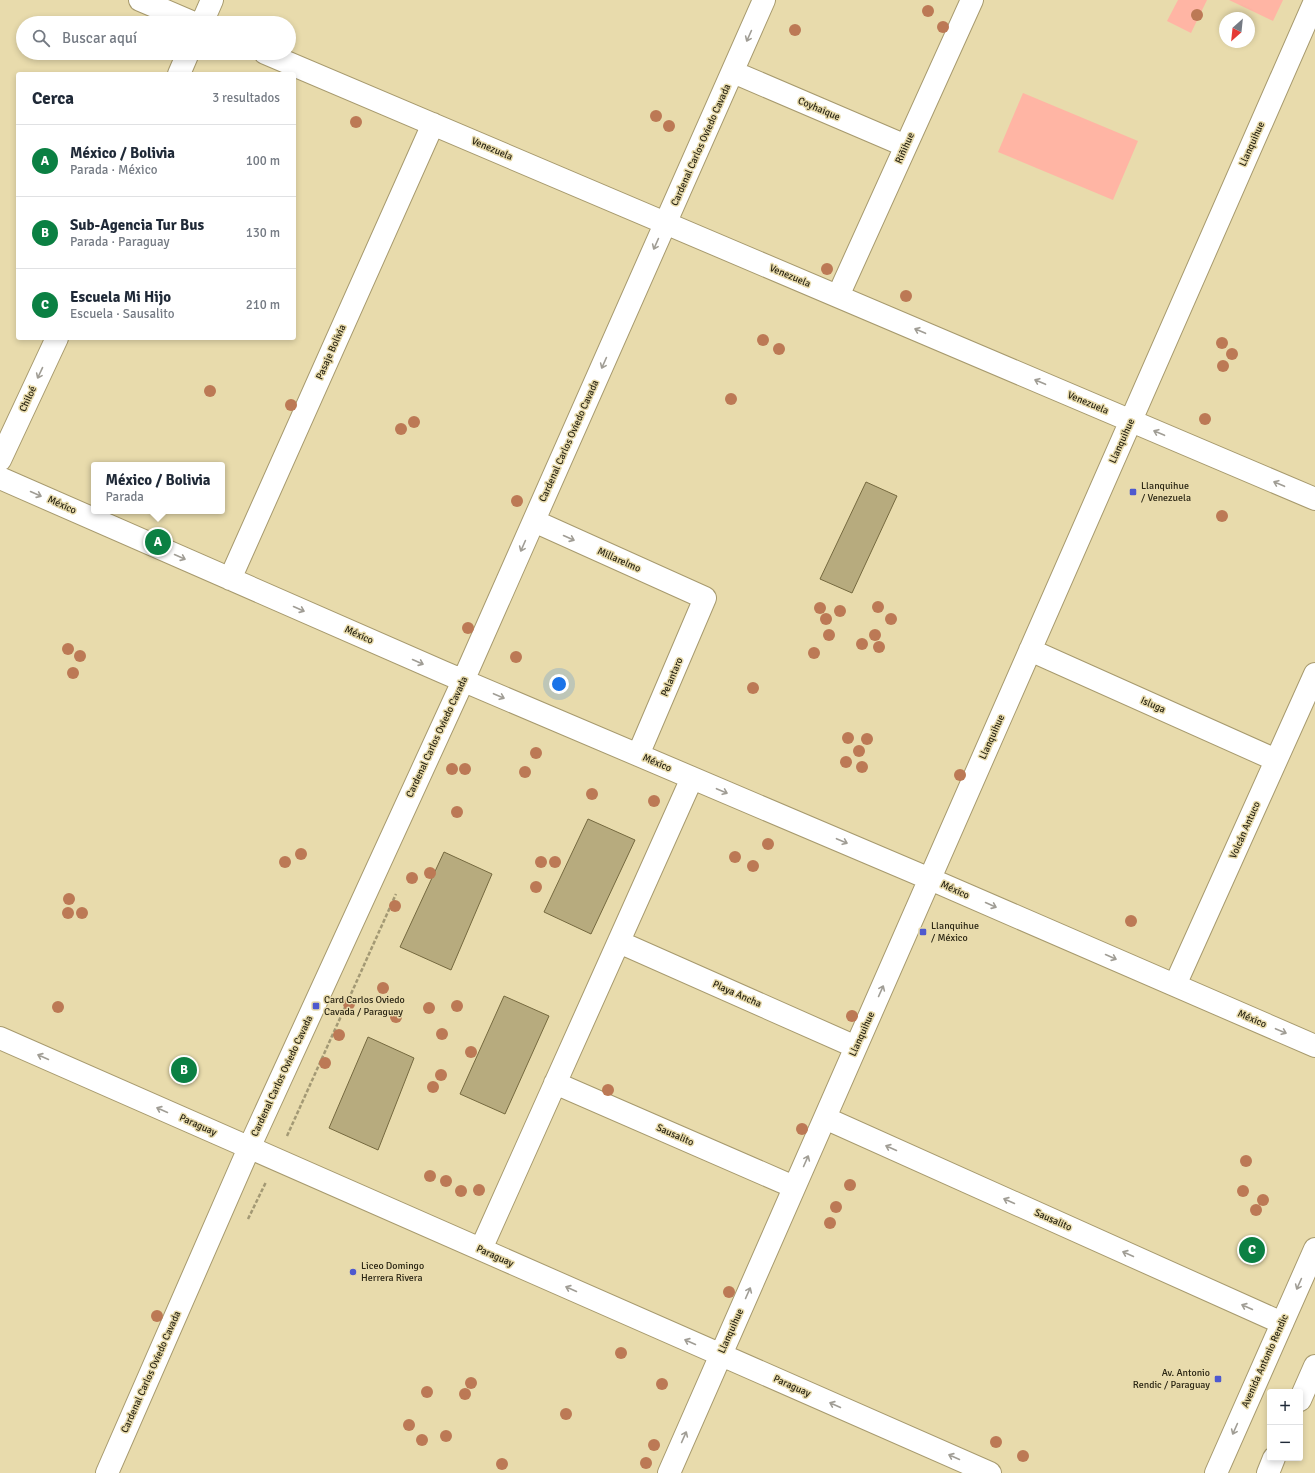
<!DOCTYPE html>
<html lang="es">
<head>
<meta charset="utf-8">
<style>
	:root { --surface:#fff; --page:#f2f2f3; --text:#1f2937; --muted:#747a83; --line:#e0e1e3; --accent:#0b8043 }
	body { margin:0; font-family:Signika,sans-serif; background:var(--page); color:var(--text) }
	.controls { position:absolute; right:12px; bottom:12px; display:grid; overflow:hidden; border-radius:4px; box-shadow:0 2px 6px #0003 }
	.controls button { width:36px; height:36px; display:grid; place-items:center; padding:0; border:0; border-bottom:1px solid var(--line); background:var(--surface); color:var(--text); font:20px sans-serif }
	.compass { position:absolute; left:1219px; top:12px; width:36px; height:36px; border-radius:50%; background:var(--surface); box-shadow:0 2px 6px #0003; rotate:207deg }
	.you { position:absolute; left:559px; top:684px; width:14px; height:14px; margin:-10px; border:3px solid #fff; border-radius:50%; background:#1a73e8; box-shadow:0 0 0 6px #1a73e833 }
	.badge { display:grid; place-items:center; width:26px; height:26px; border-radius:50%; background:var(--accent); color:#fff; font-size:13px; font-weight:700 }
	.pin { position:absolute; translate:-50% -50%; border:2px solid #fff; box-shadow:0 1px 4px #0006 }
	.popup { position:absolute; left:91px; top:462px; width:134px; height:52px; box-sizing:border-box; display:grid; place-content:center; border-radius:4px; background:var(--surface); filter:drop-shadow(0 1px 3px #0005); font-size:13px; white-space:nowrap; color:var(--muted) }
	.popup b { font-size:15px; color:var(--text) }
	.popup::after { content:''; position:absolute; left:50%; top:100%; margin-left:-8px; border:8px solid transparent; border-top-color:var(--surface) }
	.list { margin:0; padding:0; list-style:none }
	h2 { display:flex; justify-content:space-between; align-items:center; height:52px; margin:0; padding:0 16px; font-size:17px }
	h2 small { font-size:13px; font-weight:400; color:var(--muted) }
	.list li { display:grid; grid-template-columns:26px 1fr auto; gap:12px; align-items:center; box-sizing:border-box; height:72px; padding:0 16px; border-top:1px solid var(--line) }
	.list b { display:block; font-size:15px; white-space:nowrap }
	.list p { margin:0; font-size:13px; white-space:nowrap; color:var(--muted) }
	.list em { font-size:13px; font-style:normal; color:var(--muted) }
	.icon { flex:none; width:22px; height:22px; fill:none; stroke:currentColor; stroke-width:2; stroke-linecap:round; stroke-linejoin:round }
	.map { position:relative; flex:none; width:1315px; height:1473px; overflow:hidden }
	.search { position:absolute; background:var(--surface); box-shadow:0 2px 6px #0003; left:16px; top:16px; width:280px; height:44px; display:flex; align-items:center; gap:10px; box-sizing:border-box; padding:0 14px; border-radius:22px; color:var(--muted); font-size:15px }
	.panel { position:absolute; background:var(--surface); box-shadow:0 2px 6px #0003; left:16px; top:72px; width:280px; height:268px; border-radius:4px }
	.map>svg:first-child { display:block }
	.green { fill:#ffb5a4 }
	.building { fill:#b7ab7e; stroke:#75693f }
	.lines { fill:none; stroke-linecap:round; stroke-linejoin:round }
	.minor-casing { stroke:#a79a6e; stroke-width:24 }
	.major-casing { stroke:#a79a6e; stroke-width:24 }
	.path { stroke:#a39974; stroke-width:2.5; stroke-dasharray:4 2; stroke-linecap:butt }
	.minor { stroke:#fff; stroke-width:22 }
	.major { stroke:#fff; stroke-width:22 }
	.tree { fill:#bc7955 }
	.oneway { stroke:#a09d95 }
	.poi-dot { fill:#4e59cf; stroke:#e8dbac; stroke-width:1.5 }
	.labels { text-anchor:middle; dominant-baseline:central; stroke-width:3; stroke-linejoin:round; paint-order:stroke }
	.street-label { font-size:10px; fill:#2b2614; stroke:#e8dbac }
	.poi-label { font-size:10px; fill:#2b2614; stroke:#e8dbac; text-anchor:start }
</style>
</head>
<body>
<div class="map">
<svg width="1315" height="1473" viewBox="0 0 1315 1473">
	<rect width="100%" height="100%" fill="#e8dbac"/>
	<path class="green" d="M1178,0H1207L1191,33L1167,21Z
		M1229,0H1283L1273,21Z
		M1023,93L1138,141L1113,200L998,152Z"/>
	<path class="building" d="M866,482L897,496L852,593L820,579Z
		M588,819L635,840L591,934L544,912Z
		M444,852L492,874L451,970L400,947Z
		M504,996L549,1016L505,1114L460,1094Z
		M368,1037L414,1058L378,1150L329,1128Z"/>
	<g class="lines">
		<defs>
			<path id="minor" d="M140,0L194,23
				M202,23L212,0
				M265,53L1315,499
				M733,72L906,146
				M179,74L188,53
				M838,296L972,0
				M0,460L57,338
				M0,478L443,672L930,879L1315,1046
				M534,521L705,598L638,755
				M230,579L433,124
				M1030,650L1276,760
				M619,942L856,1047
				M1175,985L1315,674
				M0,1038L990,1473
				M555,1083L794,1187
				M825,1118L1282,1323
				M481,1249L692,778
				M107,1473L249,1148L463,681L764,0
				M669,1473L1315,1"/>
			<path id="major" d="M1300,1400L1315,1366
				M1216,1473L1315,1249
				M1268,1473L1274,1458"/>
		</defs>
		<use href="#minor" class="minor-casing"/>
		<use href="#major" class="major-casing"/>
		<path class="path" d="M287,1136L396,894
			M248,1219L266,1182"/>
		<use href="#minor" class="minor"/>
		<use href="#major" class="major"/>
	</g>
	<g class="tree">
		<circle cx="928" cy="11" r="6"/>
		<circle cx="1197" cy="15" r="6"/>
		<circle cx="943" cy="27" r="6"/>
		<circle cx="795" cy="30" r="6"/>
		<circle cx="656" cy="116" r="6"/>
		<circle cx="356" cy="122" r="6"/>
		<circle cx="669" cy="126" r="6"/>
		<circle cx="827" cy="269" r="6"/>
		<circle cx="906" cy="296" r="6"/>
		<circle cx="763" cy="340" r="6"/>
		<circle cx="1222" cy="343" r="6"/>
		<circle cx="779" cy="349" r="6"/>
		<circle cx="1232" cy="354" r="6"/>
		<circle cx="1223" cy="366" r="6"/>
		<circle cx="210" cy="391" r="6"/>
		<circle cx="731" cy="399" r="6"/>
		<circle cx="291" cy="405" r="6"/>
		<circle cx="1205" cy="419" r="6"/>
		<circle cx="414" cy="422" r="6"/>
		<circle cx="401" cy="429" r="6"/>
		<circle cx="517" cy="501" r="6"/>
		<circle cx="1222" cy="516" r="6"/>
		<circle cx="878" cy="607" r="6"/>
		<circle cx="820" cy="608" r="6"/>
		<circle cx="840" cy="611" r="6"/>
		<circle cx="826" cy="619" r="6"/>
		<circle cx="891" cy="619" r="6"/>
		<circle cx="468" cy="628" r="6"/>
		<circle cx="829" cy="635" r="6"/>
		<circle cx="875" cy="635" r="6"/>
		<circle cx="862" cy="644" r="6"/>
		<circle cx="879" cy="647" r="6"/>
		<circle cx="68" cy="649" r="6"/>
		<circle cx="814" cy="653" r="6"/>
		<circle cx="80" cy="656" r="6"/>
		<circle cx="516" cy="657" r="6"/>
		<circle cx="73" cy="673" r="6"/>
		<circle cx="753" cy="688" r="6"/>
		<circle cx="848" cy="738" r="6"/>
		<circle cx="867" cy="739" r="6"/>
		<circle cx="859" cy="751" r="6"/>
		<circle cx="536" cy="753" r="6"/>
		<circle cx="846" cy="762" r="6"/>
		<circle cx="862" cy="767" r="6"/>
		<circle cx="452" cy="769" r="6"/>
		<circle cx="465" cy="769" r="6"/>
		<circle cx="525" cy="772" r="6"/>
		<circle cx="960" cy="775" r="6"/>
		<circle cx="592" cy="794" r="6"/>
		<circle cx="654" cy="801" r="6"/>
		<circle cx="457" cy="812" r="6"/>
		<circle cx="768" cy="844" r="6"/>
		<circle cx="301" cy="854" r="6"/>
		<circle cx="735" cy="857" r="6"/>
		<circle cx="285" cy="862" r="6"/>
		<circle cx="541" cy="862" r="6"/>
		<circle cx="555" cy="862" r="6"/>
		<circle cx="753" cy="866" r="6"/>
		<circle cx="430" cy="873" r="6"/>
		<circle cx="412" cy="878" r="6"/>
		<circle cx="536" cy="887" r="6"/>
		<circle cx="69" cy="899" r="6"/>
		<circle cx="395" cy="906" r="6"/>
		<circle cx="68" cy="913" r="6"/>
		<circle cx="82" cy="913" r="6"/>
		<circle cx="1131" cy="921" r="6"/>
		<circle cx="383" cy="988" r="6"/>
		<circle cx="349" cy="1004" r="6"/>
		<circle cx="457" cy="1006" r="6"/>
		<circle cx="58" cy="1007" r="6"/>
		<circle cx="429" cy="1008" r="6"/>
		<circle cx="852" cy="1016" r="6"/>
		<circle cx="396" cy="1017" r="6"/>
		<circle cx="442" cy="1034" r="6"/>
		<circle cx="339" cy="1035" r="6"/>
		<circle cx="471" cy="1052" r="6"/>
		<circle cx="325" cy="1063" r="6"/>
		<circle cx="441" cy="1075" r="6"/>
		<circle cx="433" cy="1087" r="6"/>
		<circle cx="608" cy="1090" r="6"/>
		<circle cx="802" cy="1129" r="6"/>
		<circle cx="1246" cy="1161" r="6"/>
		<circle cx="430" cy="1176" r="6"/>
		<circle cx="446" cy="1181" r="6"/>
		<circle cx="850" cy="1185" r="6"/>
		<circle cx="479" cy="1190" r="6"/>
		<circle cx="461" cy="1191" r="6"/>
		<circle cx="1243" cy="1191" r="6"/>
		<circle cx="1263" cy="1200" r="6"/>
		<circle cx="836" cy="1207" r="6"/>
		<circle cx="1256" cy="1210" r="6"/>
		<circle cx="830" cy="1223" r="6"/>
		<circle cx="729" cy="1292" r="6"/>
		<circle cx="157" cy="1316" r="6"/>
		<circle cx="621" cy="1353" r="6"/>
		<circle cx="471" cy="1383" r="6"/>
		<circle cx="662" cy="1384" r="6"/>
		<circle cx="427" cy="1392" r="6"/>
		<circle cx="465" cy="1394" r="6"/>
		<circle cx="566" cy="1414" r="6"/>
		<circle cx="409" cy="1425" r="6"/>
		<circle cx="446" cy="1436" r="6"/>
		<circle cx="422" cy="1440" r="6"/>
		<circle cx="996" cy="1442" r="6"/>
		<circle cx="654" cy="1445" r="6"/>
		<circle cx="1023" cy="1456" r="6"/>
		<circle cx="646" cy="1463" r="6"/>
		<circle cx="502" cy="1464" r="6"/>
	</g>
	<defs><path id="oneway-shaft" d="M-6 0H5M1.5-3L5.5 0L1.5 3" fill="none" stroke-width="1.6" stroke-linecap="round" stroke-linejoin="round"/></defs>
	<g class="oneway">
		<use href="#oneway-shaft" transform="translate(749 36) rotate(114)"/>
		<use href="#oneway-shaft" transform="translate(656 244) rotate(114)"/>
		<use href="#oneway-shaft" transform="translate(920 331) rotate(-157)"/>
		<use href="#oneway-shaft" transform="translate(604 363) rotate(114)"/>
		<use href="#oneway-shaft" transform="translate(40 373) rotate(115)"/>
		<use href="#oneway-shaft" transform="translate(1040 382) rotate(-157)"/>
		<use href="#oneway-shaft" transform="translate(1159 433) rotate(-157)"/>
		<use href="#oneway-shaft" transform="translate(1279 484) rotate(-157)"/>
		<use href="#oneway-shaft" transform="translate(36 494) rotate(24)"/>
		<use href="#oneway-shaft" transform="translate(569 538) rotate(24)"/>
		<use href="#oneway-shaft" transform="translate(523 546) rotate(114)"/>
		<use href="#oneway-shaft" transform="translate(180 557) rotate(24)"/>
		<use href="#oneway-shaft" transform="translate(299 609) rotate(24)"/>
		<use href="#oneway-shaft" transform="translate(418 662) rotate(24)"/>
		<use href="#oneway-shaft" transform="translate(499 696) rotate(23)"/>
		<use href="#oneway-shaft" transform="translate(722 791) rotate(23)"/>
		<use href="#oneway-shaft" transform="translate(842 841) rotate(23)"/>
		<use href="#oneway-shaft" transform="translate(991 905) rotate(24)"/>
		<use href="#oneway-shaft" transform="translate(1111 957) rotate(24)"/>
		<use href="#oneway-shaft" transform="translate(881 991) rotate(-66)"/>
		<use href="#oneway-shaft" transform="translate(1281 1031) rotate(23)"/>
		<use href="#oneway-shaft" transform="translate(43 1057) rotate(-156)"/>
		<use href="#oneway-shaft" transform="translate(162 1110) rotate(-156)"/>
		<use href="#oneway-shaft" transform="translate(891 1148) rotate(-156)"/>
		<use href="#oneway-shaft" transform="translate(806 1161) rotate(-66)"/>
		<use href="#oneway-shaft" transform="translate(1009 1201) rotate(-156)"/>
		<use href="#oneway-shaft" transform="translate(1128 1254) rotate(-156)"/>
		<use href="#oneway-shaft" transform="translate(1299 1284) rotate(114)"/>
		<use href="#oneway-shaft" transform="translate(571 1289) rotate(-156)"/>
		<use href="#oneway-shaft" transform="translate(748 1293) rotate(-66)"/>
		<use href="#oneway-shaft" transform="translate(1247 1307) rotate(-156)"/>
		<use href="#oneway-shaft" transform="translate(690 1342) rotate(-156)"/>
		<use href="#oneway-shaft" transform="translate(835 1405) rotate(-156)"/>
		<use href="#oneway-shaft" transform="translate(1235 1429) rotate(114)"/>
		<use href="#oneway-shaft" transform="translate(684 1437) rotate(-66)"/>
		<use href="#oneway-shaft" transform="translate(954 1457) rotate(-156)"/>
	</g>
	<g class="poi-dot">
		<rect x="1129" y="488" width="8" height="8" rx="2"/>
		<rect x="919" y="928" width="8" height="8" rx="2"/>
		<rect x="312" y="1002" width="8" height="8" rx="2"/>
		<circle cx="353" cy="1272" r="4"/>
		<rect x="1214" y="1375" width="8" height="8" rx="2"/>
	</g>
	<g class="labels">
		<g class="street-label">
			<text transform="translate(819 109) rotate(23)">Coyhaique</text>
			<text transform="translate(1252 144) rotate(-66)">Llanquihue</text>
			<text transform="translate(701 145) rotate(-66)">Cardenal Carlos Oviedo Cavada</text>
			<text transform="translate(905 148) rotate(-66)">Riñihue</text>
			<text transform="translate(492 149) rotate(23)">Venezuela</text>
			<text transform="translate(790 276) rotate(23)">Venezuela</text>
			<text transform="translate(331 352) rotate(-66)">Pasaje Bolivia</text>
			<text transform="translate(28 399) rotate(-65)">Chiloé</text>
			<text transform="translate(1088 403) rotate(23)">Venezuela</text>
			<text transform="translate(569 441) rotate(-66)">Cardenal Carlos Oviedo Cavada</text>
			<text transform="translate(1122 441) rotate(-66)">Llanquihue</text>
			<text transform="translate(62 505) rotate(24)">México</text>
			<text transform="translate(619 560) rotate(24)">Millarelmo</text>
			<text transform="translate(359 635) rotate(24)">México</text>
			<text transform="translate(672 677) rotate(-67)">Pelantaro</text>
			<text transform="translate(1153 705) rotate(24)">Isluga</text>
			<text transform="translate(437 737) rotate(-65)">Cardenal Carlos Oviedo Cavada</text>
			<text transform="translate(992 737) rotate(-66)">Llanquihue</text>
			<text transform="translate(657 763) rotate(23)">México</text>
			<text transform="translate(1245 830) rotate(-66)">Volcán Antuco</text>
			<text transform="translate(955 890) rotate(24)">México</text>
			<text transform="translate(737 994) rotate(24)">Playa Ancha</text>
			<text transform="translate(1252 1019) rotate(23)">México</text>
			<text transform="translate(862 1034) rotate(-66)">Llanquihue</text>
			<text transform="translate(282 1076) rotate(-65)">Cardenal Carlos Oviedo Cavada</text>
			<text transform="translate(198 1125) rotate(24)">Paraguay</text>
			<text transform="translate(675 1135) rotate(24)">Sausalito</text>
			<text transform="translate(1053 1220) rotate(24)">Sausalito</text>
			<text transform="translate(495 1256) rotate(24)">Paraguay</text>
			<text transform="translate(731 1331) rotate(-66)">Llanquihue</text>
			<text transform="translate(1265 1361) rotate(-66)">Avenida Antonio Rendic</text>
			<text transform="translate(151 1372) rotate(-66)">Cardenal Carlos Oviedo Cavada</text>
			<text transform="translate(792 1386) rotate(24)">Paraguay</text>
		</g>
		<g class="poi-label">
			<text x="1141" y="486">Llanquihue<tspan x="1141" dy="12">/ Venezuela</tspan></text>
			<text x="931" y="926">Llanquihue<tspan x="931" dy="12">/ México</tspan></text>
			<text x="324" y="1000">Card Carlos Oviedo<tspan x="324" dy="12">Cavada / Paraguay</tspan></text>
			<text x="361" y="1266">Liceo Domingo<tspan x="361" dy="12">Herrera Rivera</tspan></text>
			<text x="1210" y="1373" text-anchor="end">Av. Antonio<tspan x="1210" dy="12">Rendic / Paraguay</tspan></text>
		</g>
	</g>
</svg>
<div class="controls">
<button>+</button>
<button>−</button>
</div>
<svg class="compass" viewBox="-18 -18 36 36"><path d="M0-13l5 13h-10z" fill="#e53935"/><path d="M0 13l5-13h-10z" fill="#747a83"/></svg>
<div class="you"></div>
<div class="pin badge" style="left:158px;top:542px">A</div>
<div class="popup"><b>México / Bolivia</b>Parada</div>
<div class="pin badge" style="left:184px;top:1070px">B</div>
<div class="pin badge" style="left:1252px;top:1250px">C</div>
<div class="search"><svg class="icon" aria-label="search" viewBox="0 0 24 24"><circle cx="10" cy="10" r="6"/><path d="M15 15l6 6"/></svg>Buscar aquí</div>
<section class="panel">
<h2>Cerca<small>3 resultados</small></h2>
<ul class="list">
<li><span class="badge">A</span><div><b>México / Bolivia</b><p>Parada · México</p></div><em>100 m</em></li>
<li><span class="badge">B</span><div><b>Sub-Agencia Tur Bus</b><p>Parada · Paraguay</p></div><em>130 m</em></li>
<li><span class="badge">C</span><div><b>Escuela Mi Hijo</b><p>Escuela · Sausalito</p></div><em>210 m</em></li>
</ul>
</section>
</div>
</body>
</html>
